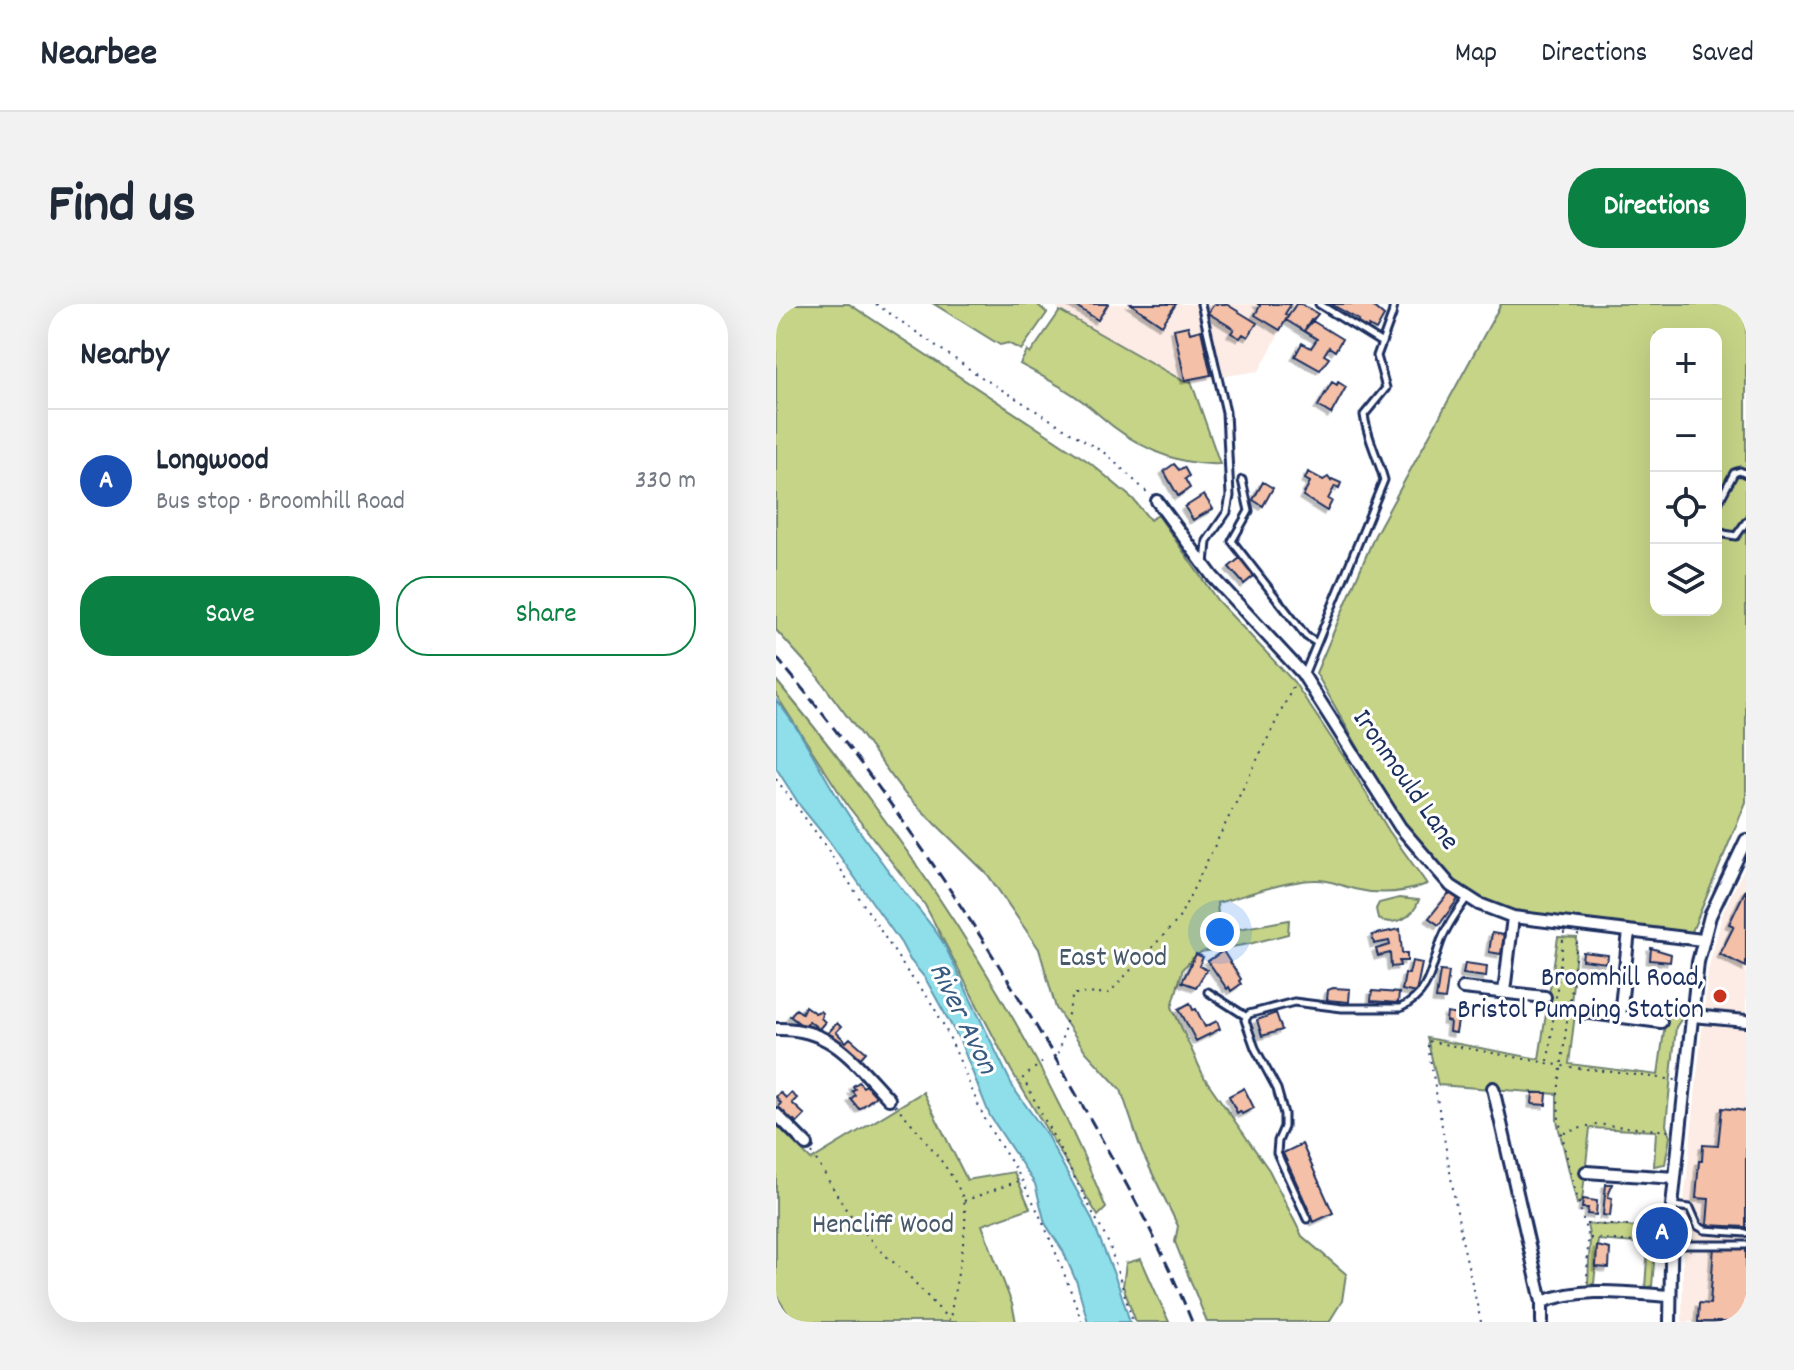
<!DOCTYPE html>
<html lang="en">
<head>
<meta charset="utf-8">
<style>
	:root { --surface:#fff; --page:#f2f2f3; --text:#1f2937; --muted:#747a83; --line:#e0e1e3; --accent:#0b8043 }
	body { margin:0; font-family:Dekko,sans-serif; background:var(--page); color:var(--text) }
	.controls { position:absolute; right:24px; top:24px; display:grid; overflow:hidden; border-radius:16px; box-shadow:0 8px 32px #0002 }
	.controls button { width:72px; height:72px; display:grid; place-items:center; padding:0; border:0; border-bottom:2px solid var(--line); background:var(--surface); color:var(--text); font:40px sans-serif }
	.you { position:absolute; left:444px; top:628px; width:28px; height:28px; margin:-20px; border:6px solid #fff; border-radius:50%; background:#1a73e8; box-shadow:0 0 0 12px #1a73e833 }
	.badge { display:grid; place-items:center; width:52px; height:52px; border-radius:50%; background:var(--accent); color:#fff; font-size:26px; font-weight:700 }
	.pin { position:absolute; translate:-50% -50%; border:4px solid #fff; box-shadow:0 2px 8px #0006 }
	.list { margin:0; padding:0; list-style:none }
	h2 { display:flex; justify-content:space-between; align-items:center; height:104px; margin:0; padding:0 32px; font-size:34px }
	h2 small { font-size:26px; font-weight:400; color:var(--muted) }
	.list li { display:grid; grid-template-columns:52px 1fr auto; gap:24px; align-items:center; box-sizing:border-box; height:144px; padding:0 32px; border-top:2px solid var(--line) }
	.list b { display:block; font-size:30px; white-space:nowrap }
	.list p { margin:0; font-size:26px; white-space:nowrap; color:var(--muted) }
	.list em { font-size:26px; font-style:normal; color:var(--muted) }
	.actions { display:flex; gap:16px; padding:24px 32px }
	.actions a { flex:1; padding:18px 0; border:2px solid var(--accent); border-radius:32px; text-align:center; font-size:28px; color:var(--accent) }
	.actions .main { background:var(--accent); color:#fff }
	.icon { flex:none; width:44px; height:44px; fill:none; stroke:currentColor; stroke-width:2; stroke-linecap:round; stroke-linejoin:round }
	.map { position:relative; flex:none; width:970px; height:1018px; overflow:hidden; border-radius:32px }
	header { display:flex; align-items:center; gap:48px; box-sizing:border-box; height:112px; padding:0 40px; background:var(--surface); border-bottom:2px solid var(--line) }
	header strong { font-size:38px }
	nav { display:flex; gap:44px; margin-inline-start:auto; font-size:28px }
	.intro { display:flex; align-items:center; justify-content:space-between; box-sizing:border-box; height:192px; padding:0 48px }
	h1 { margin:0; font-size:56px }
	.button { padding:20px 36px; border-radius:32px; background:var(--accent); color:#fff; font-size:28px; font-weight:700 }
	main { display:flex; gap:48px; padding:0 48px }
	aside { flex:1; background:var(--surface); border-radius:32px; box-shadow:0 8px 32px #0002 }
	.map>svg:first-child { display:block }
	.built { fill:#fcece5 }
	.green { fill:#c6d487; stroke:#708272; stroke-width:2; fill-rule:evenodd }
	.water { fill:#8edfe9; stroke:#6099b1; stroke-width:2 }
	.building { fill:#f5c0a8; stroke:#1b2f5e; stroke-width:2; filter:url(#shadow) }
	.lines { fill:none; stroke-linecap:round; stroke-linejoin:round }
	.lane-casing { stroke:#1b2f5e; stroke-width:11 }
	.street-casing { stroke:#1b2f5e; stroke-width:16 }
	.path { stroke:#1b2f5e; stroke-width:2; stroke-dasharray:2 6; stroke-linecap:butt }
	.lane { stroke:#fff; stroke-width:5 }
	.street { stroke:#fff; stroke-width:10 }
	.rail { stroke:#1b2f5e; stroke-width:3; stroke-dasharray:12 6; stroke-linecap:butt }
	.poi-dot { fill:#c8321e; stroke:#fff; stroke-width:3 }
	.labels { text-anchor:middle; dominant-baseline:central; stroke-width:6; stroke-linejoin:round; paint-order:stroke }
	.street-label { font-size:28px; fill:#1b2f5e; stroke:#fff }
	.park-label { font-size:28px; fill:#465868; stroke:#fff }
	.poi-label { font-size:28px; fill:#1b2f5e; stroke:#fff; text-anchor:end }
	.water-label { font-size:30px; font-style:italic; fill:#385b81; stroke:#fff }
</style>
</head>
<body>
<header>
<strong>Nearbee</strong>
<nav><a>Map</a><a>Directions</a><a>Saved</a></nav>
</header>
<div class="intro"><h1>Find us</h1><a class="button">Directions</a></div>
<main>
<aside>
<h2>Nearby<small></small></h2>
<ul class="list">
<li><span class="badge" style="background:#1a4fb4">A</span><div><b>Longwood</b><p>Bus stop · Broomhill Road</p></div><em>330 m</em></li>
</ul>
<div class="actions"><a class="main">Save</a><a>Share</a></div>
</aside>
<div class="map">
<svg width="970" height="1018" viewBox="0 0 970 1018">
	<defs>
		<filter id="shadow"><feDropShadow dx="-3.5" dy="3.5" stdDeviation="0" flood-color="#0004"/></filter>
	</defs>
	<rect width="100%" height="100%" fill="#fff"/>
	<filter id="ink" filterUnits="userSpaceOnUse"><feTurbulence type="fractalNoise" baseFrequency=".0125" numOctaves="2"/><feDisplacementMap in="SourceGraphic" scale="16" xChannelSelector="R" yChannelSelector="G"/><feConvolveMatrix kernelMatrix="1 2 1 2 8 2 1 2 1" color-interpolation-filters="sRGB"/></filter>
	<g filter="url(#ink)">
		<path class="built" d="M278,0H519L483,67L409,78L284,7Z
			M970,561V1018H906L908,899L932,667L947,608Z"/>
		<path class="green" d="M0,0H73L313,158L357,195L374,216L382,211L441,296L518,378L570,456L613,527L651,580C628,589 602,591 578,585C563,581 553,575 537,576C509,577 468,592 441,599L443,623L451,627L513,616L512,630L473,640L425,648L407,664L396,703L428,773L493,866L526,932L570,970L566,997L553,1018H431L399,938L402,922L366,848L345,786L310,748L280,704L263,645L212,571L129,490L38,368L0,326Z
			M158,0H261L271,9L245,46L232,39L224,41Z
			M725,0H970V498L915,630L738,608L694,590L677,578L625,519L540,369L599,231ZM880,30H940V306H880Z
			M284,7L409,78L415,77L444,160C397,162 356,140 322,110C300,90 270,74 244,60L251,47L254,50Z
			M0,376C130,533 252,714 330,904L322,912L235,766L149,601L72,502L0,391Z
			M623,594L643,596C637,614 619,623 602,615L600,605L603,599Z
			M782,633L801,634L795,700L800,701L793,760L882,771L890,712L906,714L900,723L890,821L894,833L889,860L878,862L880,827L814,824L806,897L801,900L781,817V790L662,781L651,734L763,755Z
			M147,788L191,876L238,868L254,904L206,921L236,1000L240,1018H17L0,991V820L35,856Z
			M811,920L881,924L876,982L869,984L872,940L822,936L818,980H812L814,936Z
			M365,955L393,1018H360L347,982L350,959Z"/>
		<path class="water" d="M0,396C30,432 49,477 76,516C91,538 107,560 123,581C138,601 155,618 168,640L238,785L269,828L315,913L343,983L354,1018H312L301,979L287,947L269,919L259,880L214,812L184,737L149,674L134,656L125,639L53,537L25,503L0,464Z"/>
		<path class="building" d="M297,0H332L322,16Z
			M355,0H400L386,21Z
			M438,0H450L481,19L472,33L467,30L464,34L455,29L458,25L432,9Z
			M482,0H515L509,10L512,12L504,26L479,11L484,2Z
			M520,0H525L542,10L528,27L510,16Z
			M555,0H594L608,12L600,26L593,22L591,26L580,20L583,16Z
			M535,16L566,35L559,47L553,43L548,51L553,54L544,66L519,52L526,39L535,44L541,35L528,27Z
			M412,22L414,29L425,26L435,71L409,76L398,25Z
			M556,78L561,81L562,78L570,83L555,110L542,102Z
			M398,160L403,166L408,163L413,172L409,175L414,184L402,192L388,167Z
			M532,168L547,176L552,173L555,177L556,175L565,179L563,184L559,182L552,195L556,197L551,207L527,192L534,178L529,175Z
			M487,178L497,184L487,202L477,196Z
			M428,191L437,205L417,216L409,203Z
			M464,254L479,271L468,280L453,263Z
			M970,585V663L944,650L958,622L953,620Z
			M673,589L682,595L663,621L653,614Z
			M624,625L626,649H631V657H623L624,662L615,663L614,649L602,652L600,645L614,641L613,637L598,640L596,631Z
			M716,629L728,631L725,650L713,648Z
			M875,644L895,650L894,658L874,656Z
			M447,647L465,675L463,677L465,680L455,687L453,683L451,685L432,657Z
			M807,648L832,651L831,659L806,656Z
			M420,650L427,653L423,662L431,666L420,683L406,678Z
			M636,657L646,659L640,689L626,686L629,670H633Z
			M689,659L711,662L710,673L687,670Z
			M664,667L673,668L669,696L660,695Z
			M557,684L574,685L573,698L551,696L552,686Z
			M596,687L623,689L622,699L595,697Z
			M414,699L417,706L420,705L429,723L441,717L444,725L420,737L403,705Z
			M29,702L39,709L44,707L46,709L45,714L49,718L43,725L33,717L28,723L14,712L20,705L26,709Z
			M500,709L506,726L486,732L481,716Z
			M671,709L683,711L680,729L673,728L674,718L670,717Z
			M61,719L65,723L60,728L70,738L74,734L90,748L81,758L51,730Z
			M83,778L87,783L90,781L100,792L83,805L75,795L79,791L76,787L79,785L77,782Z
			M468,784L478,804L466,810L464,807L461,809L453,792Z
			M4,788L10,794L15,789L21,794L16,799L29,811L21,819L18,816L15,819L2,803L5,799L0,793Z
			M757,789H771L770,801L756,800Z
			M946,804L970,807V923L931,921L933,895L920,894L923,857H926L927,841L942,842Z
			M526,840L557,909L538,918L507,849Z
			M830,880H836L832,893L836,894L834,912L827,911Z
			M807,895L821,897L820,911L811,910L812,904H806Z
			M821,942L834,945L833,964L820,963Z
			M938,942L970,944V1018H922L923,999L934,1000Z"/>
		<g class="lines">
			<defs>
				<path id="lane" d="M425,0L450,108L454,192L451,208L431,237L429,261
					M543,0L606,39
					M466,176L473,207L456,237L530,332L541,339
					M940,203L958,169L964,167L970,170
					M940,224L948,230L960,232L970,218
					M528,371L608,176C602,153 591,134 588,111L610,84L601,52L616,11L618,0
					M432,688L471,713
					M897,902L914,904L922,922L929,926L970,929
					M531,915L501,849L502,837L508,823V810L501,785L479,744L469,716L473,710L518,698L566,704H624C654,691 655,664 665,637C671,621 681,608 691,594
					M895,941H970"/>
				<path id="street" d="M381,197L437,273L526,369L624,523L675,582L703,600L737,613L926,636
					M687,684L769,693
					M728,688L737,613
					M807,708L885,718
					M844,712L853,627
					M917,712L970,717
					M0,725C56,723 78,758 113,795
					M717,784L766,998V1018
					M0,810L31,841
					M810,868L899,874
					M766,998C808,982 850,989 894,992
					M894,1018L896,902L922,658L934,612L970,536"/>
			</defs>
			<use href="#lane" class="lane-casing"/>
			<use href="#street" class="street-casing"/>
			<path class="path" d="M100,0L202,71L330,150L374,191
				M0,475L47,538L134,672C168,705 187,770 208,813C218,835 234,854 246,876C270,921 289,970 306,1018
				M802,630L782,789L783,815L791,854L812,934L811,978
				M282,750L297,690L333,689L402,616L519,379
				M772,757L788,628
				M266,758L247,774L333,940L357,1018
				M119,801C138,821 182,873 188,898C194,927 177,985 174,1017
				M788,829L819,820L892,827
				M36,849L69,904L102,945L131,970L175,1018
				M188,897L245,876
				M810,920L884,923
				M814,934L883,940
				M0,1000L11,1018
				M705,1018L686,936L651,737L787,762L900,776"/>
			<use href="#lane" class="lane"/>
			<use href="#street" class="street"/>
			<path class="rail" d="M0,353C111,484 206,628 292,776C335,851 384,937 416,1018"/>
		</g>
	</g>
	<circle class="poi-dot" cx="944" cy="692" r="8"/>
	<g class="labels">
		<g class="street-label">
			<text transform="translate(628 477) rotate(55)">Ironmould Lane</text>
		</g>
		<g class="park-label">
			<text x="337" y="656">East Wood</text>
			<text x="107" y="923">Hencliff Wood</text>
		</g>
		<g class="poi-label">
			<text x="928" y="676">Broomhill Road,<tspan x="928" dy="32">Bristol Pumping Station</tspan></text>
		</g>
		<g class="water-label">
			<text transform="translate(185 715) rotate(64)">River Avon</text>
		</g>
	</g>
</svg>
<div class="controls">
<button>+</button>
<button>−</button>
<button><svg class="icon" aria-label="locate" viewBox="0 0 24 24"><circle cx="12" cy="12" r="6"/><path d="M12 2v4M12 18v4M2 12h4M18 12h4"/></svg></button>
<button><svg class="icon" aria-label="layers" viewBox="0 0 24 24"><path d="M12 4l9 5-9 5-9-5zM3 14l9 5 9-5"/></svg></button>
</div>
<div class="you"></div>
<div class="pin badge" style="left:886px;top:929px;background:#1a4fb4">A</div>
</div>
</main>
</body>
</html>
